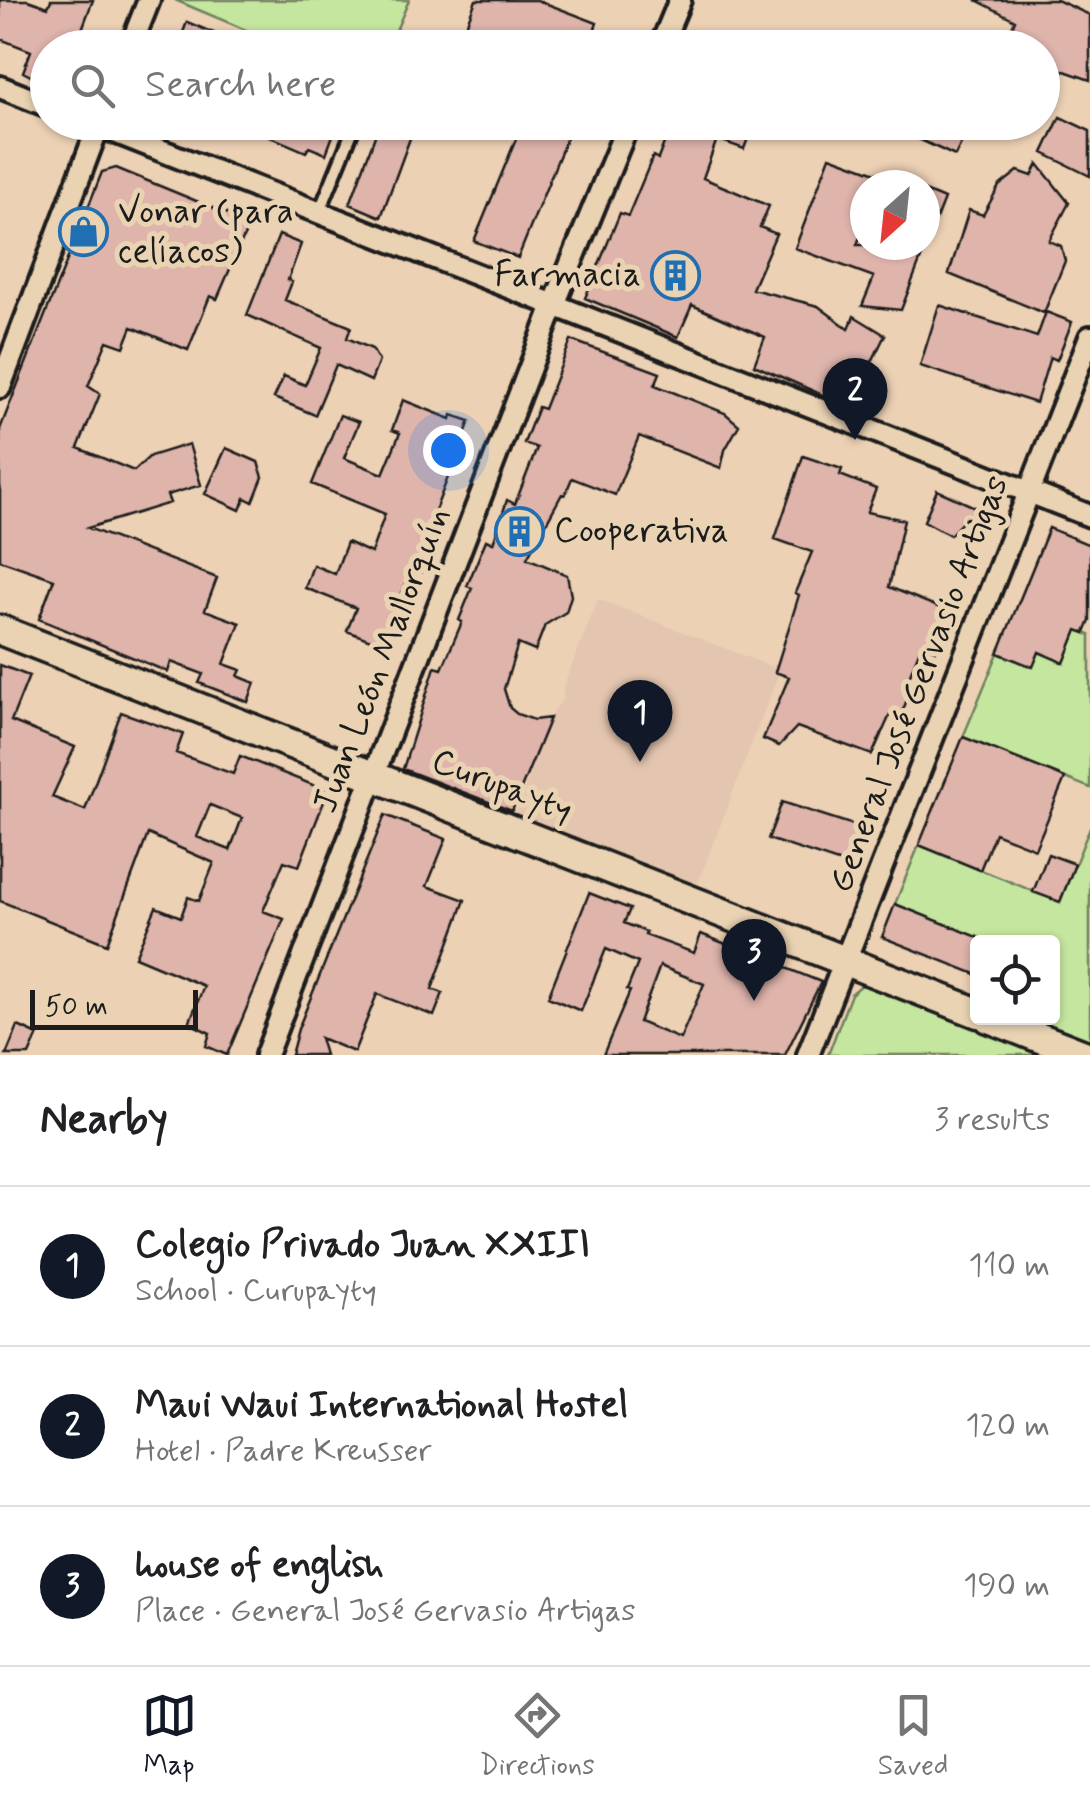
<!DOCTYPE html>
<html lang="en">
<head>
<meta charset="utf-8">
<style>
	:root { --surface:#fff; --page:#f6f6f6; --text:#202124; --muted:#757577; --line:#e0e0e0; --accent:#111827 }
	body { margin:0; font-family:Mynerve,sans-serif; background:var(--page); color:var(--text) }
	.controls { position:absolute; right:30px; bottom:30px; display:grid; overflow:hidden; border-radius:10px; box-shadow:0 2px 8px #0004 }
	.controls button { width:90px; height:90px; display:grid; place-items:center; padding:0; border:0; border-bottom:2px solid var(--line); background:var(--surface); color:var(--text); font:50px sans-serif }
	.compass { position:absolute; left:850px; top:170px; width:90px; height:90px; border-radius:50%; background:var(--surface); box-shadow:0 2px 8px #0004; rotate:207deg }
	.scale { position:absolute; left:30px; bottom:25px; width:168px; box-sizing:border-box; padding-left:10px; border:5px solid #1c1c1c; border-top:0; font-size:28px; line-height:35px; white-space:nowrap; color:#1c1c1c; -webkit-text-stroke:8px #ead3b3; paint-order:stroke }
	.you { position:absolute; left:448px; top:450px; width:35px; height:35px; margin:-25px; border:8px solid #fff; border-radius:50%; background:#1a73e8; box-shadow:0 0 0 15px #1a73e833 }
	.badge { display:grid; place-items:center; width:65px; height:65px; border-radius:50%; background:var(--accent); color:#fff; font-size:32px; font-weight:700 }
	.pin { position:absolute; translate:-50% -82px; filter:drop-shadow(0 2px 5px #0008) }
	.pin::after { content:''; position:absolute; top:52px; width:35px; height:30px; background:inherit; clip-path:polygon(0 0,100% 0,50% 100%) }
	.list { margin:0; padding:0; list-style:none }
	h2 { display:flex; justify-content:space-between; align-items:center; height:130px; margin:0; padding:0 40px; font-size:42px }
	h2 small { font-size:32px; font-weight:400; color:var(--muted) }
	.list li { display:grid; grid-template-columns:65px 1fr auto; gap:30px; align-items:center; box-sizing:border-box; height:160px; padding:0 40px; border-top:2px solid var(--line) }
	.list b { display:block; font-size:38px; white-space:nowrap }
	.list p { margin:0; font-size:32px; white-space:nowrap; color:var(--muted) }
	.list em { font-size:32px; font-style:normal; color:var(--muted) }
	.icon { flex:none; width:55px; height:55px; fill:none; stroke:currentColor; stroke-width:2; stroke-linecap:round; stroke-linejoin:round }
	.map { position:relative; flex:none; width:1090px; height:1055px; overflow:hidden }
	.search { position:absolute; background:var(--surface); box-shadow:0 2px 8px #0004; left:30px; right:30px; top:30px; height:110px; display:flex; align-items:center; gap:25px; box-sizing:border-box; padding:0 35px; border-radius:55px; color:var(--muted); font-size:38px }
	.sheet { height:610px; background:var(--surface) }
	nav { display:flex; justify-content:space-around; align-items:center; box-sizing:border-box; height:140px; border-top:2px solid var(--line); background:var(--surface); font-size:28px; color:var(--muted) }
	nav a { display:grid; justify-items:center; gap:5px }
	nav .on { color:var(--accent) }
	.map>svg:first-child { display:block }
	.built { fill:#e4c5af }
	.green { fill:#c4e69f; stroke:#70815e; stroke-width:2.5 }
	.building { fill:#deb4ab; stroke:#1c1c1c; stroke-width:2.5; fill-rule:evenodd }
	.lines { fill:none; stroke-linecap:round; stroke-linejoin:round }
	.service-casing { stroke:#1c1c1c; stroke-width:18 }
	.minor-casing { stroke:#1c1c1c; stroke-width:28 }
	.tertiary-casing { stroke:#1c1c1c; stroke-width:35 }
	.service { stroke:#ead3b3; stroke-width:10 }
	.minor { stroke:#ead3b3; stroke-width:20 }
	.tertiary { stroke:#ead3b3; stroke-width:28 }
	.labels { text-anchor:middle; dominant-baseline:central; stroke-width:10; stroke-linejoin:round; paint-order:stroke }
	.poi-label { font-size:35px; fill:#1c1c1c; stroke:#ead3b3; text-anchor:start }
	.street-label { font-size:35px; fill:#1c1c1c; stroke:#ead3b3 }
</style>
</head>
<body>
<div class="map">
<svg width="1090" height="1055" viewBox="0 0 1090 1055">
	<rect width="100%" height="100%" fill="#edd1b5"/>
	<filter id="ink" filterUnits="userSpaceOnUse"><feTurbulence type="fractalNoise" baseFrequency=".01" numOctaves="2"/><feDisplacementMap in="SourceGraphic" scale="20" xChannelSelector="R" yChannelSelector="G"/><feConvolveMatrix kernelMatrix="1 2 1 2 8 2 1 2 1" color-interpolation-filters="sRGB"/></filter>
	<g filter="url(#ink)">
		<path class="built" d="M598,599L780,670L696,888L514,819L551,715L563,698V688Z"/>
		<path class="green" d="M175,0H409L389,47H286Z
			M1077,630L1090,635V788L963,737L998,653L1032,667L1039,652L1064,662Z
			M1090,827V1042L1029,1018H1052V942H990L895,904L919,845L1060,902Z
			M863,984H872L1053,1055H828L851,994Z"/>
		<path class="building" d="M0,0H28L48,7L51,0H93L75,48H48V85L23,72L31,51L0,39Z
			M476,0H537L597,23L588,48H457Z
			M976,0H1057L1090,15V80L1042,63V48H1003L1015,20Z
			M187,22L216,34L210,48H177Z
			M1060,117L1090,131V176L1043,153Z
			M236,122H338L326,154L309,147L306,152Z
			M380,122H416L381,217L350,204Z
			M523,122H573L518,258L474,241Z
			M672,122H754L744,149L717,139L703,178L769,206L760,227L776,234L752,289L818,306L849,329L854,316L885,335L850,407L754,365L765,337L692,305L678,337L585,298L620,213L628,216L653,156L658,159Z
			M882,122H971L955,156Z
			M830,156L903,183L865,185V223L857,245H925V191L944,199L901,310L862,306L874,277L795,248Z
			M1038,164L1069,203L1049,241L1061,246L1065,261L1044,313L949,274L969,210L983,215L999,186L1018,171L1032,176Z
			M116,168L250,223L217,299L210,296L188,350L132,327L124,347L107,341L88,386L100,394L78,448L134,471L150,456L189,444L201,485L167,495L170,503L88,528L217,578L205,610L240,623L224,664L241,670L238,676L255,683L248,702L199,683L203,674L171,662L168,672L39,619L54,579L0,560V429L102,172Z
			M279,235L301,244L288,280L292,282L285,300L351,327L347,338L372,349L379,361L371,381L336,365L315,415L274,398L284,376L305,385L321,348L247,315Z
			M939,305L1037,337L1046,312L1072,322L1057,360L1050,357L1036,403L920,366Z
			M571,340L660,373L655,385L725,413L739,425L725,450L721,468L639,436L615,495L572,478L565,495L562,494L527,558L567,575L571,596L566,612L545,625L535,651L518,644L504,689L510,708L517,714L534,720L550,718L512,811L403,769L435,667L442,669L462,622L459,620L472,588L467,586L486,540L493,543L507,500L515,504L537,448L524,443L538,407L544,409Z
			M403,400L451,419L452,415L470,421L427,531L435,534L421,572L412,569L381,644L347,631L356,608L305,588L313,565L335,574L347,542L371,553L385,514L312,484L340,415L359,422L344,458L383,474L400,433L392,430Z
			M226,448L258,462L263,477L253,502L245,498L240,510L205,494Z
			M803,456L842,469L840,475L876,489L867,512L904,520L889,587L950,612L936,650L922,644L907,682L913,684L900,718L890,715L872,755L797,727L779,746L763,739L789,677L775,672L799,595L795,593L812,552L775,539Z
			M937,490L988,513L965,519L950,535L924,521Z
			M1049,528L1090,545V621L1085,633L1077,630L1064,663L1039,652L1033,667L998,653Z
			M0,665L29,676L11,721L75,747L52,797L85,810L121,712L183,734L176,753L233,774L240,756L328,791L299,866L284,861L263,911L284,919L227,1055L206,1046L210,1033L189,1023L204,986L135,957L156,907L181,917L188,897L199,901L214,863L148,834L107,944L0,901ZM210,805L242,818L230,850L197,837Z
			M963,737L1065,778L1035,849L995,833L980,870L919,845Z
			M782,802L866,829L853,867L768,839Z
			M385,815L446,839L427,886L465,900L432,989L443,993L434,1016L377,994L354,1052L320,1038L325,1055H291L298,1029Z
			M1048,854L1075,864L1060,902L1033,892Z
			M589,893L630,909L624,923L646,932L645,935L694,953L701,934L821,982L785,1055H603L630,991L627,990L638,963L606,949L581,1011L548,997ZM660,966L704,984L680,1039L639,1022Z
			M895,904L978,937V975L882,937Z
			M18,1026L38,1035L29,1055H6Z"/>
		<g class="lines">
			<defs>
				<path id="service" d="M319,213L356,122"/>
				<path id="minor" d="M130,48L149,0
					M660,48L680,0
					M0,87L48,106
					M89,122L1090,516
					M0,387L100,122
					M266,1055L554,305L629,122
					M808,1055L1090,337"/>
				<path id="tertiary" d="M0,630L978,1013
					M989,1018L1084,1055"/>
			</defs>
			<use href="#service" class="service-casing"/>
			<use href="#minor" class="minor-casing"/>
			<use href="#tertiary" class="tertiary-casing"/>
			<use href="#service" class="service"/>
			<use href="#minor" class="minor"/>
			<use href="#tertiary" class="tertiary"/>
		</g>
	</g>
	<defs>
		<symbol id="shop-ring" viewBox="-11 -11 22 22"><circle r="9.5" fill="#ead3b3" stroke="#1f6fb2" stroke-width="1.5"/><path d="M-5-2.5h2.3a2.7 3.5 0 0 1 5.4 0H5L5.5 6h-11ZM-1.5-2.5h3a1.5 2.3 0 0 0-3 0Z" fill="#1f6fb2"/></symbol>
		<symbol id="building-ring" viewBox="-11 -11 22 22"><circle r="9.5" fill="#ead3b3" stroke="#1f6fb2" stroke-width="1.5"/><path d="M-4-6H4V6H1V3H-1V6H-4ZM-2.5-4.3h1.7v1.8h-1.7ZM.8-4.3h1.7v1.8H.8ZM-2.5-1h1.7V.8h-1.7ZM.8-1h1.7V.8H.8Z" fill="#1f6fb2"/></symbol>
	</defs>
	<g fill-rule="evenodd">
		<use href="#shop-ring" x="56" y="204" width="55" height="55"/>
		<use href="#building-ring" x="648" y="248" width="55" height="55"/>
		<use href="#building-ring" x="492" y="504" width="55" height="55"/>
	</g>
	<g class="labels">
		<g class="poi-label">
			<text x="118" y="212">Vonar (para<tspan x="118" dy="40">celíacos)</tspan></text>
			<text x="641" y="275" text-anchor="end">Farmacia</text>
			<text x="554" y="531">Cooperativa</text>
		</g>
		<g class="street-label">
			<text transform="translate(382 660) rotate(-69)">Juan León Mallorquín</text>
			<text transform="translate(919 684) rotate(-69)">General José Gervasio Artigas</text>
			<text transform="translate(502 786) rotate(21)">Curupayty</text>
		</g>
	</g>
</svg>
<div class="controls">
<button><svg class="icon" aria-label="locate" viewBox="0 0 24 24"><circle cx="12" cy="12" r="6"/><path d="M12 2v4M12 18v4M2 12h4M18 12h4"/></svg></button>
</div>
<svg class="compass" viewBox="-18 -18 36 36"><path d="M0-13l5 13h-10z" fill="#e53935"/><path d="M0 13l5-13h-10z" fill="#757577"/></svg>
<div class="scale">50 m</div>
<div class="you"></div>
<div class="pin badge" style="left:640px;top:762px">1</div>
<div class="pin badge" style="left:855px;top:440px">2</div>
<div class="pin badge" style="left:754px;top:1001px">3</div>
<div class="search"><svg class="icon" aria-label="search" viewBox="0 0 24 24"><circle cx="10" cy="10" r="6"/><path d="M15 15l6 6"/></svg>Search here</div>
</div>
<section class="sheet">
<h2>Nearby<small>3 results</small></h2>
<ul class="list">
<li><span class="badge">1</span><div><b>Colegio Privado Juan XXIII</b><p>School · Curupayty</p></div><em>110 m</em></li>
<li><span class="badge">2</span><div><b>Maui Waui International Hostel</b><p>Hotel · Padre Kreusser</p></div><em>120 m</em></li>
<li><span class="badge">3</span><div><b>house of english</b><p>Place · General José Gervasio Artigas</p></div><em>190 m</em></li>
</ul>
</section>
<nav>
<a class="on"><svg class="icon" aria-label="map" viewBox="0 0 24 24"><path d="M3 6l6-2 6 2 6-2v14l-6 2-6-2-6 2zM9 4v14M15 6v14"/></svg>Map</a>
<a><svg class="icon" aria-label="directions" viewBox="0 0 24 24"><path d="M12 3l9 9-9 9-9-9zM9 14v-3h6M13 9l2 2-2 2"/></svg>Directions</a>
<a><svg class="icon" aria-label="saved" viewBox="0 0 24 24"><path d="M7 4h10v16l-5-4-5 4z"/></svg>Saved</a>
</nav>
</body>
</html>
